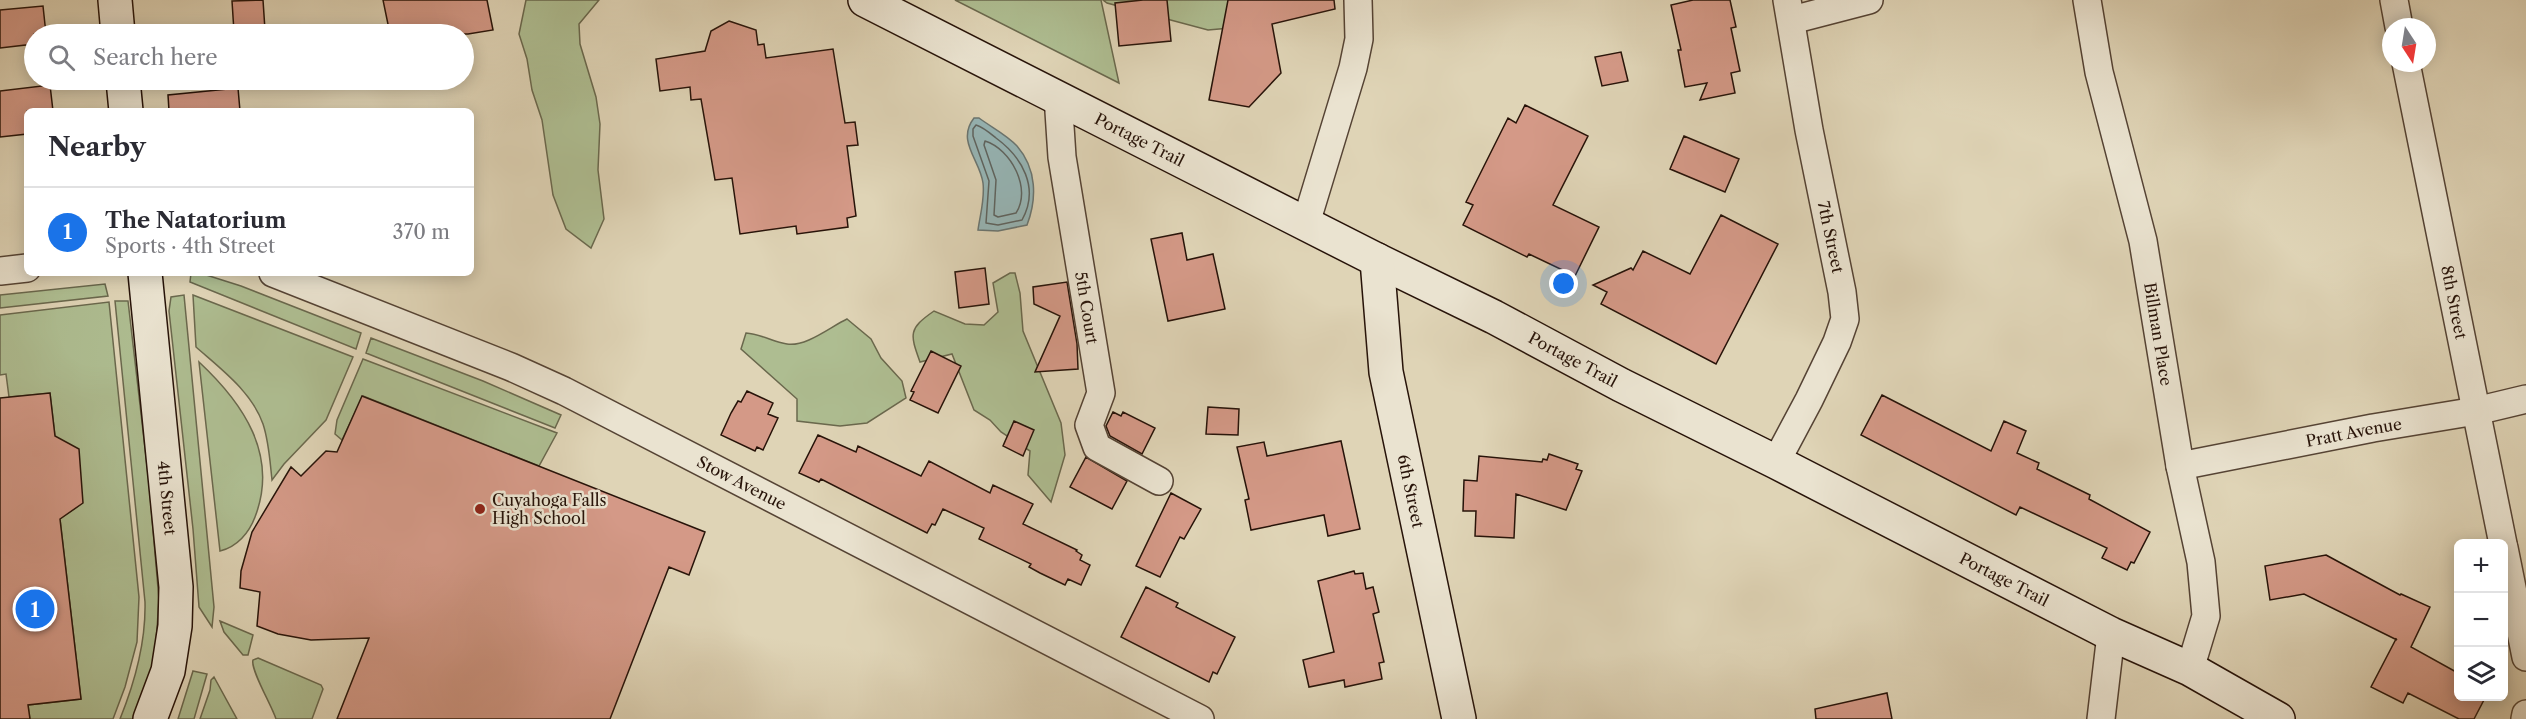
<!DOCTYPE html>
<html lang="en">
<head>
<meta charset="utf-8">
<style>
	:root { --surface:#fff; --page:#f2f2f3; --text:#2b2b33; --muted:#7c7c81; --line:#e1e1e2; --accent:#1a73e8 }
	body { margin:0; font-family:"Libre Caslon Text",serif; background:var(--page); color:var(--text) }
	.controls { position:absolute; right:18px; bottom:18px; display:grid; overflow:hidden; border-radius:9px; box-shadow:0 3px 15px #0003 }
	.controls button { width:54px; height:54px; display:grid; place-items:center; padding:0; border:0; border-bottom:2px solid var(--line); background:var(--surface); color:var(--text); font:30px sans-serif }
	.compass { position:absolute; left:2382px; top:18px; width:54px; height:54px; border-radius:50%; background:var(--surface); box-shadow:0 3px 15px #0003; rotate:168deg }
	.you { position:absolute; left:1564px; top:284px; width:21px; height:21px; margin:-15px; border:4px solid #fff; border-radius:50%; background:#1a73e8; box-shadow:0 0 0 9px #1a73e833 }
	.badge { display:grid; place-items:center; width:39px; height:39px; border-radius:50%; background:var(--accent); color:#fff; font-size:20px; font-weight:700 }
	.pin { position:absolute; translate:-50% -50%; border:3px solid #fff; box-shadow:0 2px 6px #0006 }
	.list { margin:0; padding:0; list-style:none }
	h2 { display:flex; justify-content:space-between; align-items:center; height:78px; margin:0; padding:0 24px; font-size:26px }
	h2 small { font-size:20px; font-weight:400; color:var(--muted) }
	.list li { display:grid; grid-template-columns:39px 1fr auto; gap:18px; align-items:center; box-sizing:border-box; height:90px; padding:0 24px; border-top:2px solid var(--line) }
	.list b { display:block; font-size:22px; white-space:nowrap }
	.list p { margin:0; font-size:20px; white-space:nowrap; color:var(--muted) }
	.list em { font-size:20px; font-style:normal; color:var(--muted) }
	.icon { flex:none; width:33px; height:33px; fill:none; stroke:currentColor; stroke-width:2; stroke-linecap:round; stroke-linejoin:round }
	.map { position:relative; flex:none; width:2526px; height:719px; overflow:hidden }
	.search { position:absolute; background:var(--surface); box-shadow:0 3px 15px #0003; left:24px; top:24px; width:450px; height:66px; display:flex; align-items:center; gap:15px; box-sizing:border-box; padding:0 21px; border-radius:33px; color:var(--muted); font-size:22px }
	.panel { position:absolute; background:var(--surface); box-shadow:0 3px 15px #0003; left:24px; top:108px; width:450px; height:168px; border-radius:9px }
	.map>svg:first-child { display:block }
	.green { fill:#aebd91; stroke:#6a684d; stroke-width:1.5 }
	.water { fill:#96b6b7; stroke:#6a7571; stroke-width:1.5 }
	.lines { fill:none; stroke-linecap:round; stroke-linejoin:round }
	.shore { stroke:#5e6460; stroke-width:1.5 }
	.building { fill:#d49987; stroke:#271309; stroke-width:1.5 }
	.street-casing { stroke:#554334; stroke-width:30 }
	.secondary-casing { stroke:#271309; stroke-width:36 }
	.street { stroke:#eae3d0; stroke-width:27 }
	.secondary { stroke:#eae3d0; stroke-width:33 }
	.poi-dot { fill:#8f2418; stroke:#eae3d0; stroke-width:2 }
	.labels { text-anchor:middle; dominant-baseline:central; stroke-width:5; stroke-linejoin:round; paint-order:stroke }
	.street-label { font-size:16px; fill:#271309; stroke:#eae3d0 }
	.poi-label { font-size:16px; fill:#271309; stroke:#eae3d0; text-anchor:start }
</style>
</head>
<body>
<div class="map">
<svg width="2526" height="719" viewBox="0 0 2526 719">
	<rect width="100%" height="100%" fill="#dfd4b6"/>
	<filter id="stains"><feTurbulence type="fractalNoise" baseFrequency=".00333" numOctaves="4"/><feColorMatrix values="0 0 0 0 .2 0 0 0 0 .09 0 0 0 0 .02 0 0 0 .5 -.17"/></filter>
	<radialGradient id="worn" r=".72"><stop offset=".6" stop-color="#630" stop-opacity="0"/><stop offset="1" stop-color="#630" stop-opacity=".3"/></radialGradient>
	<path class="green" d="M526,0H599L579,24L580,44L596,97L600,124L598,170L604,219L591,248L566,229L553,195L542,120L532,90L527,59L519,34Z
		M955,0H1101L1119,83Z
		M1103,0H1228L1230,28L1208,30L1107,3Z
		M191,273H200L241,286L361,333L356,349L190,282Z
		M1010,273H1015L1020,293L1023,331L1061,423L1065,455L1051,502L1028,475L1030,451L1001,432L990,420L974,410L952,354L920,362C910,334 908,329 934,311L965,324L984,325L998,312L993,283Z
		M105,284L108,296L0,308V295Z
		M184,295L214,607L212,627L199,607L193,529L169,311L171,297Z
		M193,295L353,357L326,420L284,464L272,480C270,462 269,442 263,424C252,392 221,369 196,347Z
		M115,301H128L149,483L159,600L155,656L147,688L134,719H120C135,682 146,643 145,602Z
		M109,302L139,597L137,642L125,687L113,719H30L28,705L81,699L60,519L82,503L55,436L50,393L9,397L6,374L0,375V315Z
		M847,319L871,339L881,358L902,381L906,398L867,423L840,426L797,421V399L741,349L746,333C761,334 773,342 787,344C806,347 830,327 847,319Z
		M371,338L483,381L561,415L555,428L366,353Z
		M363,359L557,433L539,466L363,396L342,440L335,434L337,420Z
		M199,362C243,403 279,455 255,517C249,533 237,547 220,551Z
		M220,621L253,635L248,655H243L224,632Z
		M258,658L321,685L323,689L312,719H276C272,706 250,669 253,660Z
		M193,671L207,674L194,719H178Z
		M214,677L237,719H200L210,690L211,680Z"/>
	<path class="water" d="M974,118H979C991,127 1007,135 1017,146C1037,169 1037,199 1027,225L998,231L978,230C980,215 985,199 983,183C980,160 956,141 974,118Z"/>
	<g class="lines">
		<path class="shore" d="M976,125C983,127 990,133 996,138C1022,157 1040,188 1022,220L998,225L986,223L989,181L973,136V129Z
			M985,141C1011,149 1032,189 1016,213L998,217L994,215L996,180L984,145Z"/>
	</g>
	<path class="building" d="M263,0L265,30L234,32L232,1Z
		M383,0H487L493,30L468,34H390Z
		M1143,0H1167L1171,41L1119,46L1115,3Z
		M1228,0H1334L1335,9L1272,24L1281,73L1249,107L1209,100Z
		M1693,0H1730L1736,27L1731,28L1740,71L1731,73L1735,93L1700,100L1707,83L1685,87L1678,50H1681L1671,5Z
		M43,6L46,34H34V44L0,48V10Z
		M729,21L756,30L758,45L764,44L766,58L833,49L845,123L855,122L858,145L847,146L856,216L847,218L848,227L797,234L796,226L740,234L732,178L715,180L701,99L691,100L690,87L660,91L656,59L705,51L711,31Z
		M1621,52L1628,81L1602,86L1595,57Z
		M50,85L53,111H27V134L0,137V91Z
		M238,88L240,111H169L168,95Z
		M1525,105L1588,136L1553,205L1599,227L1575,276L1529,254L1527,257L1463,225L1473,205L1466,202L1508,118L1516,123Z
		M1684,136L1739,159L1725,192L1670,169Z
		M1721,215L1778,244L1716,364L1601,304L1607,292L1593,285L1631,268L1633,270L1643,251L1690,274Z
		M1182,233L1187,260L1213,254L1225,309L1168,321L1151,239Z
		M985,268L989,304L959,308L955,272Z
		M1067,282L1077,344L1078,369L1035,372L1060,316L1034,304L1033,287Z
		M931,351L961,366L938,413L910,400L914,392L911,391Z
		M747,391L773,403L768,414L778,418L763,450L757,447L755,451L721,435L731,413L738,401L741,402Z
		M50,393L55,436L79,449L83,503L60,519L81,699L28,705L30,719H0V398Z
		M1882,395L1991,451L2004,421L2026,431L2017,453L2039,463L2037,469L2090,495L2089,499L2150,532L2134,563L2131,562L2127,570L2102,558L2107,548L2020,507L2016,515L1861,435Z
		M362,396L705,532L689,575L669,567L610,719H337L369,638L311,640L278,634L257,626L260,592L240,588L241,571L252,532L291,467L301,476L326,451L337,452Z
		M1208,407L1239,409L1238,435L1206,434Z
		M1113,412L1121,416L1123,412L1155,428L1142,454L1110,436L1106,426Z
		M1014,421L1034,430L1023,456L1003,446Z
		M818,435L856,452L858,446L921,476L929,461L990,493L993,485L1033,504L1023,524L1077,550L1076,551L1082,555L1080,560L1090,565L1081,585L1068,579L1065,585L1040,573L1029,567L1031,564L979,539L984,528L943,509L935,525L932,524L927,533L821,479L819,482L799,473Z
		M1341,441L1360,529L1328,536L1324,515L1251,530L1245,500L1249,499L1237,447L1264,442L1267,456Z
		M1549,454L1578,464L1576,469L1582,471L1566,510L1516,494L1514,538L1475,536L1476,511H1463L1464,480L1477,481L1479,456L1542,462L1543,459L1547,460Z
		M1086,457L1127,481L1112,509L1070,487Z
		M1171,493L1201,509L1184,539L1180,537L1160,577L1136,566Z
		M2326,555L2400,595L2401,594L2430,607L2411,647L2458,673V696H2486L2474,719H2459L2408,693L2403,703L2371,687L2396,639L2397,640L2304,594L2270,600L2265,566Z
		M1354,571L1355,574L1363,573L1366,589L1373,587L1379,612L1373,614L1384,662L1379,663L1382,679L1345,687L1344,680L1309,687L1303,660L1334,652L1318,581Z
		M1146,587L1178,603L1176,607L1235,637L1217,674L1213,672L1209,682L1121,637Z
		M1887,693L1892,719H1816L1815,709Z"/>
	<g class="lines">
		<defs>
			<g id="street">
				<path id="s1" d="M2087,0L2099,72L2143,241L2180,466L2201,562L2206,616L2190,669"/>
				<path d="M2394,0L2399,27"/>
				<path d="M1792,20L1869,0"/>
				<path id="s2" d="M2406,63L2503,544"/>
				<path id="s3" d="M1058,96L1062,157L1101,393L1089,425L1097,447L1159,481"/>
				<path d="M1306,223L1353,68L1359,39L1358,0"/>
				<path d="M0,271L27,268"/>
				<path id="s4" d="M273,273L511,367L564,391L1200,719"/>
				<path d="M1776,462L1809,400L1837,342L1845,319L1842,292L1809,130L1787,0"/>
				<path id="s5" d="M2180,466L2373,428L2476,411L2526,399"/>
				<path d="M2504,548L2526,657"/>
				<path d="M2101,719L2111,634"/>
				<path d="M2525,719L2526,714"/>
			</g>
			<g id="secondary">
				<path d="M115,0L118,34"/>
				<path id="s6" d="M865,0L1377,260L1494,317L1621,385L1776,462L2111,634L2190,669L2278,719"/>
				<path d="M123,80L126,111"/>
				<path id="s7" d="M1377,260L1386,372L1459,719"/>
				<path id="s8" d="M145,273L176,587L175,626L168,671L150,719"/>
			</g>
		</defs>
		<use href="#street" class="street-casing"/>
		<use href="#secondary" class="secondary-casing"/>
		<use href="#street" class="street"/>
		<use href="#secondary" class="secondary"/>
	</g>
	<circle class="poi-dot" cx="480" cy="509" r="6"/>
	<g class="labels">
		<g class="street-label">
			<text stroke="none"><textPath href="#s6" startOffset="308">Portage Trail</textPath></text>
			<text transform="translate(1831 237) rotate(78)">7th Street</text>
			<text stroke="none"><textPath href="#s2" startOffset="244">8th Street</textPath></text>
			<text stroke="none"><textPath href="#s3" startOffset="214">5th Court</textPath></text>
			<text stroke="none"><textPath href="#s1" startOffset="342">Billman Place</textPath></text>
			<text stroke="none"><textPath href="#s6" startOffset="794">Portage Trail</textPath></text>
			<text stroke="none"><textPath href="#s5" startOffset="177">Pratt Avenue</textPath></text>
			<text stroke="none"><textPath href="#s4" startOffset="514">Stow Avenue</textPath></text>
			<text stroke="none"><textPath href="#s7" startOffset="234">6th Street</textPath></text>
			<text stroke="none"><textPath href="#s8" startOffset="226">4th Street</textPath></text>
			<text stroke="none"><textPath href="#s6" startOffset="1278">Portage Trail</textPath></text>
		</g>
		<g class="poi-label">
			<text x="492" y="500">Cuyahoga Falls<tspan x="492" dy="18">High School</tspan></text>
		</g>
	</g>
	<rect width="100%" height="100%" filter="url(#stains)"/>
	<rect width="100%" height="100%" fill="url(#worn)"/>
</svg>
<div class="controls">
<button>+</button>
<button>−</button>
<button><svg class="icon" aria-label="layers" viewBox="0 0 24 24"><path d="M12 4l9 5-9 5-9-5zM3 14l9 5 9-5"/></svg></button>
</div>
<svg class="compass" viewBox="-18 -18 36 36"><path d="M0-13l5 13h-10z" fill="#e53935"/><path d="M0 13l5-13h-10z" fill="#7c7c81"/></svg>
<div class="you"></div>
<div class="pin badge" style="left:35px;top:609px">1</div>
<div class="search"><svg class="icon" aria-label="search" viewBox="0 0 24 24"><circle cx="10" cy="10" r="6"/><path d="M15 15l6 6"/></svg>Search here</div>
<section class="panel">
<h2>Nearby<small></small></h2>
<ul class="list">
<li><span class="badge">1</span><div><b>The Natatorium</b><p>Sports · 4th Street</p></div><em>370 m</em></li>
</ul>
</section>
</div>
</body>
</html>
